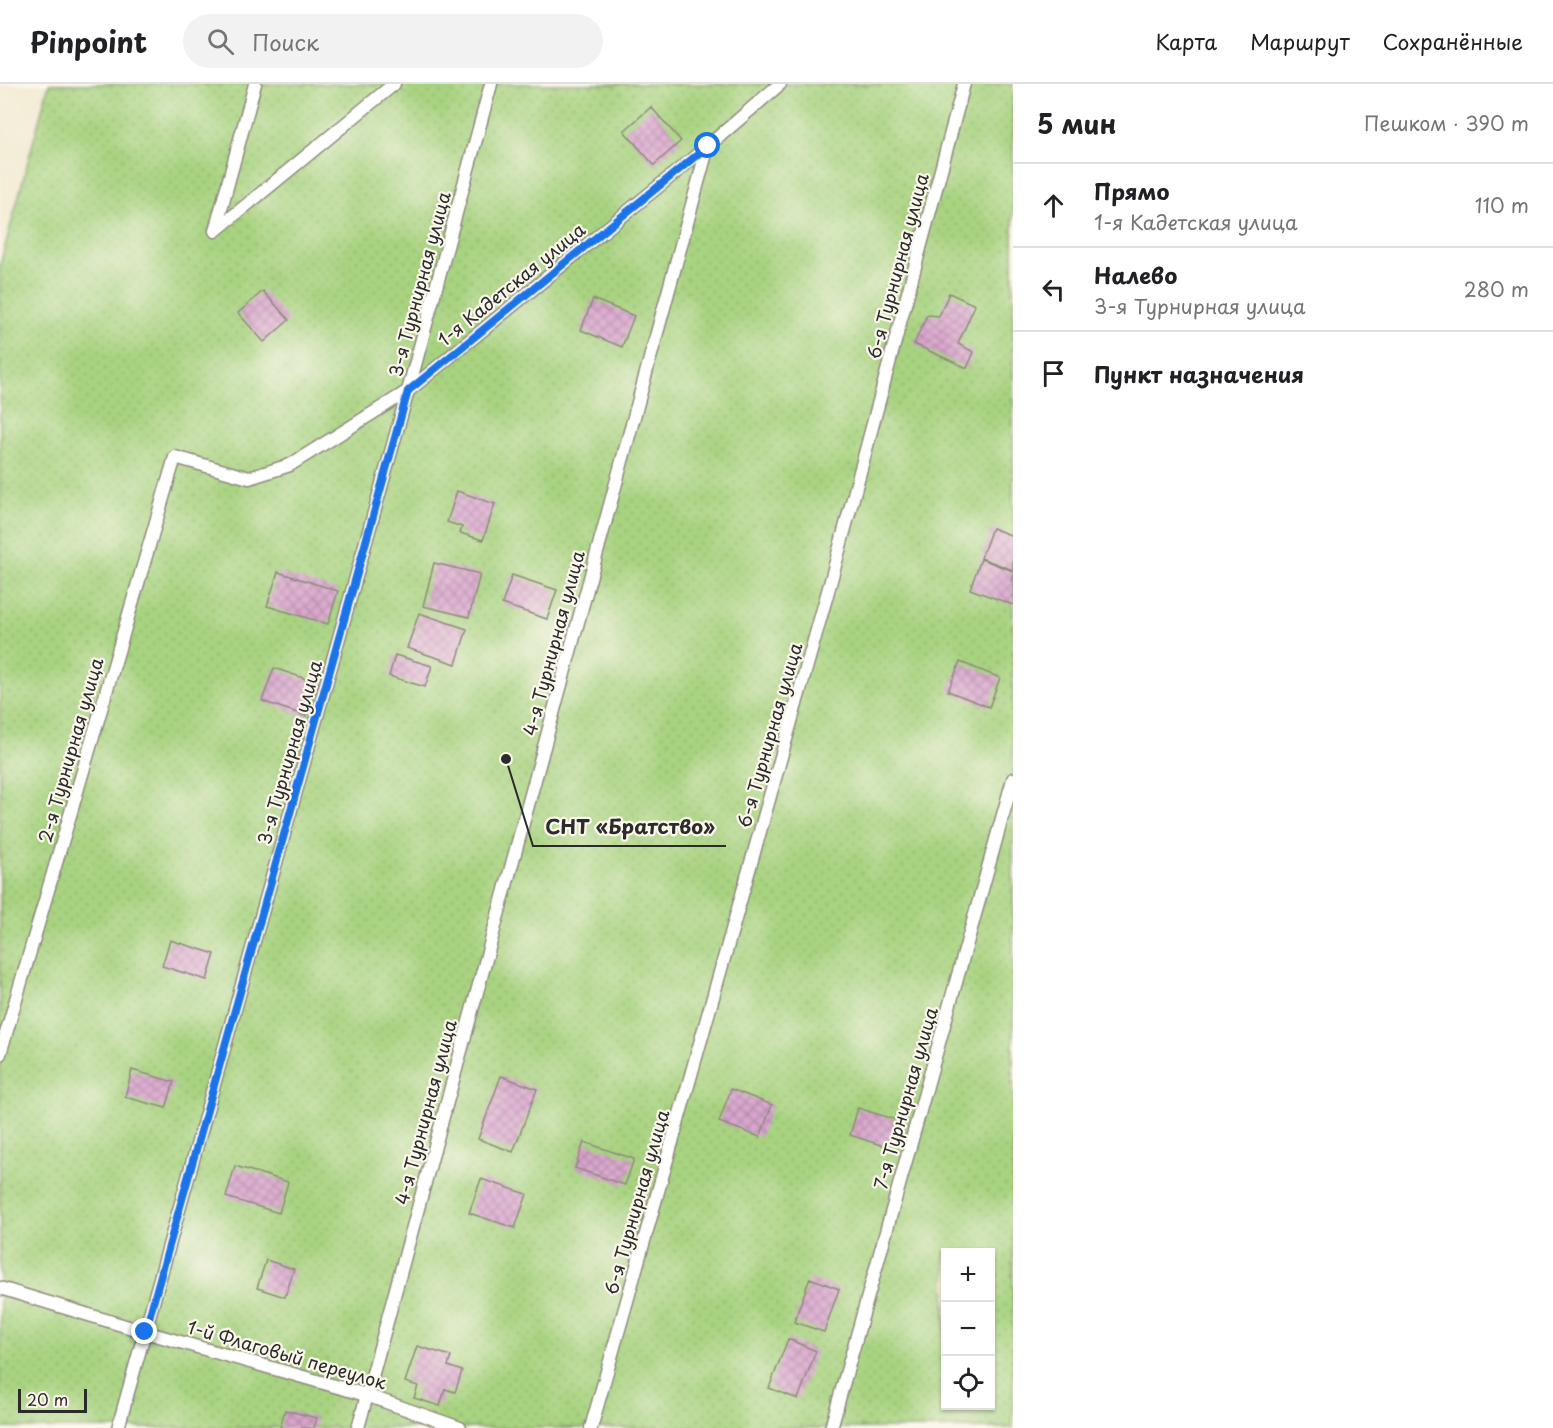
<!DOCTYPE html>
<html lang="ru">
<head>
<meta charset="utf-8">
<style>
	:root { --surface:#fff; --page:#f2f2f2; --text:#202124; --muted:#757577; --line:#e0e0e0 }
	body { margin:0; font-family:"Playpen Sans",sans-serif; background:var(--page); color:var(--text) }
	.controls { position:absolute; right:18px; bottom:18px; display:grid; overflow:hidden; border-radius:0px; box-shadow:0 2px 4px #0004 }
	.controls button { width:54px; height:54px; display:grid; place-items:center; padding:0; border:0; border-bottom:2px solid var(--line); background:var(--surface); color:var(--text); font:30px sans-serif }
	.scale { position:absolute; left:18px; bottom:15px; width:69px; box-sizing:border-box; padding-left:6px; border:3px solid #2b2b2b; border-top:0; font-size:16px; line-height:21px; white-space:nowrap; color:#2b2b2b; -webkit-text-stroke:4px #fbf7ec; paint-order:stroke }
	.stop { position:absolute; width:18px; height:18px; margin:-14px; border:4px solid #1a73e8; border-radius:50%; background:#fff }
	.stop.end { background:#1a73e8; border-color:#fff; box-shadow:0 2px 6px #0008 }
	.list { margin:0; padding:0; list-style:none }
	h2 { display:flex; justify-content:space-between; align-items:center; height:78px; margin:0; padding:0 24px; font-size:26px }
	h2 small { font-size:20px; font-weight:400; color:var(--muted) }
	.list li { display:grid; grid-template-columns:39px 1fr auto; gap:18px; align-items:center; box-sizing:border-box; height:84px; padding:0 24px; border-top:2px solid var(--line) }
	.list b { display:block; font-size:22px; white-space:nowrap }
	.list p { margin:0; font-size:20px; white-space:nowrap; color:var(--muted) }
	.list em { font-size:20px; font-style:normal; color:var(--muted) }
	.icon { flex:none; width:33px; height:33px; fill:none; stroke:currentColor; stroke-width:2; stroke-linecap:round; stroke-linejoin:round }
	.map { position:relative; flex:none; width:1013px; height:1344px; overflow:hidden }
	header { display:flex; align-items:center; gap:36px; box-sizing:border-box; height:84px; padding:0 30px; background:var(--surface); border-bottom:2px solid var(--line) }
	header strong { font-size:28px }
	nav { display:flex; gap:33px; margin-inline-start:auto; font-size:21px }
	.search { width:420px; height:54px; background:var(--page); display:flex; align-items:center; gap:15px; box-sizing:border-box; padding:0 21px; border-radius:33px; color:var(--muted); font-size:22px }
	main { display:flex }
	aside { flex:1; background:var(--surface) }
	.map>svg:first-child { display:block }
	.grass { fill:url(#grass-dots); stroke:#6a7f56; stroke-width:1.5; fill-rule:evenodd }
	.building { fill:url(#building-cross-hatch) }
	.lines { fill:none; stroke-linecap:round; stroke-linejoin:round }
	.service-casing { stroke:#8e8a7e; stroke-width:15 }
	.service { stroke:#fff; stroke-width:12 }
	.route { stroke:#1a73e8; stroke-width:8 }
	.labels { text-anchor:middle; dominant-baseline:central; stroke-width:4.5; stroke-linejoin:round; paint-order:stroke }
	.street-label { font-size:18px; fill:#2b2b2b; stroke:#fbf7ec }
	.leader { fill:none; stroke:#2b2b2b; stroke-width:2 }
	.callout-dot { fill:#2b2b2b; stroke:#fbf7ec; stroke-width:2 }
	.callout-label { font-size:20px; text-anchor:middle; font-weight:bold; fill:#2b2b2b; stroke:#fbf7ec; stroke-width:4.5; stroke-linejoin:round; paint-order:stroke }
</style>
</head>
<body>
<header>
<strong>Pinpoint</strong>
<div class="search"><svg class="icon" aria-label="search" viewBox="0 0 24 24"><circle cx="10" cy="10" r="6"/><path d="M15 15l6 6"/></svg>Поиск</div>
<nav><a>Карта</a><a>Маршрут</a><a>Сохранённые</a></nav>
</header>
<main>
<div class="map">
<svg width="1013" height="1344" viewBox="0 0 1013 1344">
	<defs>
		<pattern id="grass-dots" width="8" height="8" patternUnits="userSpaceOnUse" patternTransform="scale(1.5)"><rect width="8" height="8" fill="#a8d380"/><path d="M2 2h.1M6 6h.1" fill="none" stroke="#91b56f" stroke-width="1.8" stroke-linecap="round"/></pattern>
		<pattern id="building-cross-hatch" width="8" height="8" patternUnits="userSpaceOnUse" patternTransform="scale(1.5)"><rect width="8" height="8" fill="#d9a4cd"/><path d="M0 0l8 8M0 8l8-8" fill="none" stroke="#b086a7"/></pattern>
	</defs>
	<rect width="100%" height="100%" fill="#fbf7ec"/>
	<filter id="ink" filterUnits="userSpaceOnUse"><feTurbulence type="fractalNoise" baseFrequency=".0167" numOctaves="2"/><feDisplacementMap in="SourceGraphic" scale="12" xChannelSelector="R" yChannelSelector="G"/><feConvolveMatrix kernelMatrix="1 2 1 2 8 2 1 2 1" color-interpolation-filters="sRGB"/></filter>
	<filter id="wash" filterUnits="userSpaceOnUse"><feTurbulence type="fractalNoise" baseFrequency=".008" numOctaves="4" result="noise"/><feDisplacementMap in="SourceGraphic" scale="24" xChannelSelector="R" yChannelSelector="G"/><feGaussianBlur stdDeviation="1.35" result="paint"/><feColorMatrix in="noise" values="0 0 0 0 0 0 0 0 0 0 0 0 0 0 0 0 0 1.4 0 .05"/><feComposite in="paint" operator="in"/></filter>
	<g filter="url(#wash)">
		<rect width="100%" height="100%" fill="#f2ead1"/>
		<path class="grass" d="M49,0H1013V1344H0V181ZM945,1168H990V1322H945Z"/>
		<g id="blocks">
			<path class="building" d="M651,23L681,57L654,81L624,47Z
				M263,207L289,236L264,258L238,229Z
				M949,209L975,221L958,260L974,268L967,284L914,260L927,231L939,232Z
				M593,215L634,232L622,263L581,246Z
				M457,407L495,420L483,456L460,449L462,443L447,438Z
				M992,444L1013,452V486L981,474Z
				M981,475L1013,487V521L970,505Z
				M434,479L480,490L469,533L423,522Z
				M278,488L338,507L328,540L267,522Z
				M512,491L557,506L547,535L502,520Z
				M419,529L467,545L456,580L407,564Z
				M395,571L432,582L425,603L389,592Z
				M960,578L1000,594L989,623L948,607Z
				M274,584L318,599L306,632L262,617Z
				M170,856L215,870L207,896L162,882Z
				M132,986L174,998L166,1024L125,1013Z
				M501,992L537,1005L513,1068L478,1055Z
				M731,1005L772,1021L760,1053L719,1038Z
				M858,1024L896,1036L887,1063L850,1051Z
				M584,1058L634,1075L625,1101L575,1084Z
				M235,1082L288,1098L279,1129L226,1113Z
				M481,1095L527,1110L515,1144L469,1129Z
				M266,1176L294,1185L285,1213L257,1204Z
				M810,1194L839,1205L824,1248L794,1238Z
				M788,1255L816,1267L798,1315L769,1304Z
				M417,1262L451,1272L448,1282L462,1287L455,1308L445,1305L440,1322L414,1314L418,1302L405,1298Z
				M285,1326L317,1334L314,1344H280Z"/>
		</g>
	</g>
	<g filter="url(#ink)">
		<use href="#blocks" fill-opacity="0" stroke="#8e8a7e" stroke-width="1.5"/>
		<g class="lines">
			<defs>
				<path id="service" d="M215,147L394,0
					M215,147L255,0
					M0,970L175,373L249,394L290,381L408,307L708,62L780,0
					M0,1204L145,1248L366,1311L460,1344
					M118,1344L408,307L491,0
					M358,1344L708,62
					M591,1344L830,500L964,0
					M831,1344L1013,695"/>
			</defs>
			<use href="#service" class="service-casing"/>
			<use href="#service" class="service"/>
		</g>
	</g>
	<g class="lines" filter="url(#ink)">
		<path class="route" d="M145,1248L408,307L708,62"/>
	</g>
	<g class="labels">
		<g class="street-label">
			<text transform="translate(897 182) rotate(-75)">6-я Турнирная улица</text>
			<text transform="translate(419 200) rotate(-75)">3-я Турнирная улица</text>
			<text transform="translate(511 200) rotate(-39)">1-я Кадетская улица</text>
			<text transform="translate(553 559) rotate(-75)">4-я Турнирная улица</text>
			<text transform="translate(769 651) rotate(-74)">6-я Турнирная улица</text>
			<text transform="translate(70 666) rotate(-74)">2-я Турнирная улица</text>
			<text transform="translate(289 668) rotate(-74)">3-я Турнирная улица</text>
			<text transform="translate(905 1014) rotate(-74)">7-я Турнирная улица</text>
			<text transform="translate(425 1028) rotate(-75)">4-я Турнирная улица</text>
			<text transform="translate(636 1118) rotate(-74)">6-я Турнирная улица</text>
			<text transform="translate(287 1270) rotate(16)">1-й Флаговый переулок</text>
		</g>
	</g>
	<path class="leader" d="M506 675L533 762H726"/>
	<circle class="callout-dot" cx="506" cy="675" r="6"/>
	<g class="callout-label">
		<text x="630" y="750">СНТ «Братство»</text>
	</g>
</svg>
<div class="controls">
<button>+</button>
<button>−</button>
<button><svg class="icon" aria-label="locate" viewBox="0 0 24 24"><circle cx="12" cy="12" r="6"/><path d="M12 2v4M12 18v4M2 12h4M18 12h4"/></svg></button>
</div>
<div class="scale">20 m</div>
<div class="stop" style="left:708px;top:62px"></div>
<div class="stop end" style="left:145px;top:1248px"></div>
</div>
<aside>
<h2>5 мин<small>Пешком · 390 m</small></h2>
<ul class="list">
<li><svg class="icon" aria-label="ahead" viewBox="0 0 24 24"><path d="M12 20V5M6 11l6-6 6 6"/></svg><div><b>Прямо</b><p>1-я Кадетская улица</p></div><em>110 m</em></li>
<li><svg class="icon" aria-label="left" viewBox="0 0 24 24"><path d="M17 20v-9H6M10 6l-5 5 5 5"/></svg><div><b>Налево</b><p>3-я Турнирная улица</p></div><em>280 m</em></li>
<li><svg class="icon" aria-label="arrive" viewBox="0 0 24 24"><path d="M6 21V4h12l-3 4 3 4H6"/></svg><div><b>Пункт назначения</b></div></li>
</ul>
</aside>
</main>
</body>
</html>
